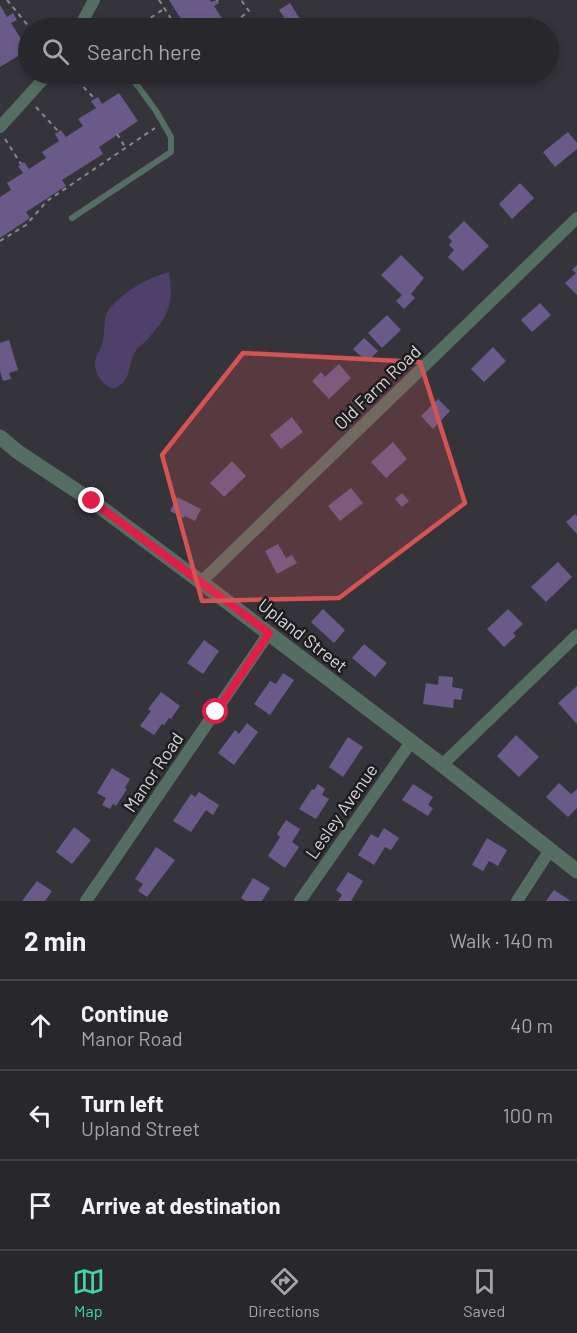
<!DOCTYPE html>
<html lang="en">
<head>
<meta charset="utf-8">
<style>
	:root { --surface:#28272c; --page:#302f34; --text:#f1f3f6; --muted:#a5a5a9; --line:#444448; --accent:#40d4a2 }
	body { margin:0; font-family:Barlow,sans-serif; background:var(--page); color:var(--text) }
	.stop { position:absolute; width:18px; height:18px; margin:-14px; border:4px solid #e11d48; border-radius:50%; background:#fff }
	.stop.end { background:#e11d48; border-color:#fff; box-shadow:0 2px 6px #0008 }
	.list { margin:0; padding:0; list-style:none }
	h2 { display:flex; justify-content:space-between; align-items:center; height:78px; margin:0; padding:0 24px; font-size:26px }
	h2 small { font-size:20px; font-weight:400; color:var(--muted) }
	.list li { display:grid; grid-template-columns:39px 1fr auto; gap:18px; align-items:center; box-sizing:border-box; height:90px; padding:0 24px; border-top:2px solid var(--line) }
	.list b { display:block; font-size:22px; white-space:nowrap }
	.list p { margin:0; font-size:20px; white-space:nowrap; color:var(--muted) }
	.list em { font-size:20px; font-style:normal; color:var(--muted) }
	.icon { flex:none; width:33px; height:33px; fill:none; stroke:currentColor; stroke-width:2; stroke-linecap:round; stroke-linejoin:round }
	.map { position:relative; flex:none; width:577px; height:901px; overflow:hidden }
	.search { position:absolute; background:var(--surface); box-shadow:0 3px 9px #0003; left:18px; right:18px; top:18px; height:66px; display:flex; align-items:center; gap:15px; box-sizing:border-box; padding:0 21px; border-radius:33px; color:var(--muted); font-size:22px }
	.sheet { height:348px; background:var(--surface) }
	nav { display:flex; justify-content:space-around; align-items:center; box-sizing:border-box; height:84px; border-top:2px solid var(--line); background:var(--surface); font-size:16px; color:var(--muted) }
	nav a { display:grid; justify-items:center; gap:3px }
	nav .on { color:var(--accent) }
	.map>svg:first-child { display:block }
	.green { fill:#4f406b }
	.building { fill:#6a5a89 }
	.lines { fill:none; stroke-linecap:round; stroke-linejoin:round }
	.path { stroke:#89888d; stroke-width:2; stroke-dasharray:4.5 4.5; stroke-linecap:butt }
	.service { stroke:#556e63; stroke-width:6 }
	.minor { stroke:#556e63; stroke-width:12 }
	.tertiary { stroke:#556e63; stroke-width:15 }
	.route { stroke:#e11d48; stroke-width:8 }
	.marked { fill:#d65354; fill-opacity:0.2; stroke:#d65354; stroke-width:4.5; stroke-linejoin:round }
	.labels { text-anchor:middle; dominant-baseline:central; stroke-width:5; stroke-linejoin:round; paint-order:stroke }
	.street-label { font-size:18px; fill:#d5d4d8; stroke:#1d1d1f }
</style>
</head>
<body>
<div class="map">
<svg width="577" height="901" viewBox="0 0 577 901">
	<rect width="100%" height="100%" fill="#36343b"/>
	<path class="green" d="M169,272C174,305 169,315 147,340C144,343 139,346 137,349C126,364 134,379 114,389C103,386 94,374 95,361C96,355 101,349 102,344C106,332 102,317 110,308C126,290 147,278 169,272Z"/>
	<path class="building" d="M169,0H210L211,2L217,0L219,3L214,6L223,20L211,28H187L185,24L179,28L175,22L181,19Z
		M290,3L300,19L289,25L279,10Z
		M0,5L7,17L13,13L17,20L11,23L28,50L0,67Z
		M119,93L138,121L99,147L103,154L62,180L66,186L26,212L30,218L0,238V197L11,190L7,183L23,173L18,166L24,162L29,169L46,158L42,152L59,141L55,134L61,130L66,137L83,126L78,119L96,108L91,101L98,97L102,104Z
		M568,132L577,143V149L555,167L543,152Z
		M520,183L534,198L512,219L499,204Z
		M464,221L489,246L463,271L448,257L454,250L449,245L452,241L448,237Z
		M401,255L424,278L411,294L415,298L404,309L396,301L402,295L381,275Z
		M577,265V295L565,283L576,273L572,270Z
		M540,303L551,315L532,332L521,320Z
		M387,315L401,330L382,348L368,333Z
		M364,338L378,351L367,362L353,349Z
		M9,340L18,370L9,373L11,379L3,381L0,371V343Z
		M493,347L506,361L484,382L471,369Z
		M339,364L351,378L329,399L312,381L321,372L325,377Z
		M438,399L450,411L433,429L421,416Z
		M292,417L303,432L281,449L270,435Z
		M393,442L407,459L386,478L371,462Z
		M232,461L246,476L224,497L210,483Z
		M351,488L363,503L340,521L328,506Z
		M402,493L409,501L402,507L395,499Z
		M177,497L201,509L195,521L185,516L184,518L170,511Z
		M575,514L577,516V534L566,522Z
		M278,544L286,558L292,555L297,563L277,574L265,551Z
		M558,562L572,577L546,602L531,587Z
		M323,609L345,630L334,643L311,622Z
		M508,609L523,624L513,633L516,636L504,647L487,629Z
		M204,640L219,651L203,674L187,663Z
		M364,644L387,663L375,677L352,658Z
		M283,673L294,680L270,715L254,704L270,681L276,684Z
		M439,676L453,677L452,687L463,689L461,700L454,699L453,708L423,704L426,683L438,685Z
		M577,686V724L558,703Z
		M161,692L180,706L171,719L169,718L164,725L162,724L154,735L140,726L151,711L148,709Z
		M247,723L258,732L234,765L218,753L235,730L239,734Z
		M516,735L539,757L519,777L497,756Z
		M348,737L363,747L343,777L329,767Z
		M112,768L130,779L125,788L127,789L116,806L113,804L110,809L102,805L106,798L97,793Z
		M559,783L571,794L577,789V808L568,817L546,797Z
		M318,784L325,789L322,795L329,799L316,819L299,809L312,789L314,790Z
		M413,784L433,797L428,805L433,808L428,816L402,800Z
		M199,792L219,805L213,815L206,810L191,832L173,821L191,794L195,797Z
		M286,820L300,829L292,842L299,847L285,868L268,856L280,837L277,834Z
		M74,827L91,840L72,864L56,852Z
		M384,828L399,838L391,850L385,847L374,865L358,855L371,834L378,838Z
		M487,838L507,850L498,866L489,861L483,871L472,865Z
		M156,847L175,860L147,897L138,891L143,884L135,879Z
		M348,872L363,881L351,901H338L342,895L336,890Z
		M253,878L270,888L262,901H246L241,898Z
		M37,881L52,891L45,901H22Z
		M554,890L571,901H546Z"/>
	<g class="lines">
		<path class="path" d="M7,0L30,28
			M159,0L177,28
			M217,1L218,0
			M136,28L165,8
			M227,28L249,11L241,0
			M71,74L95,99
			M36,107L58,131
			M117,134L125,147
			M5,139L21,164
			M0,241L26,225L47,201L155,128"/>
		<path class="service" d="M72,218L171,152V137L156,111L129,74"/>
		<path class="minor" d="M79,28L94,0
			M0,127L48,74
			M201,582L577,218
			M442,765L577,635
			M86,901L269,633
			M300,901L411,742
			M517,901L550,850"/>
		<path class="tertiary" d="M0,437L18,452L92,501L201,582L442,765L577,871"/>
	</g>
	<g class="lines">
		<path class="route" d="M92,501L269,633L216,712"/>
	</g>
	<path class="marked" d="M243,353L420,362L465,503L339,598L202,601L162,455Z"/>
	<g class="labels">
		<g class="street-label">
			<text transform="translate(377 387) rotate(-44)">Old Farm Road</text>
			<text transform="translate(303 635) rotate(38)">Upland Street</text>
			<text transform="translate(153 772) rotate(-56)">Manor Road</text>
			<text transform="translate(341 811) rotate(-55)">Lesley Avenue</text>
		</g>
	</g>
</svg>
<div class="stop" style="left:216px;top:712px"></div>
<div class="stop end" style="left:92px;top:501px"></div>
<div class="search"><svg class="icon" aria-label="search" viewBox="0 0 24 24"><circle cx="10" cy="10" r="6"/><path d="M15 15l6 6"/></svg>Search here</div>
</div>
<section class="sheet">
<h2>2 min<small>Walk · 140 m</small></h2>
<ul class="list">
<li><svg class="icon" aria-label="ahead" viewBox="0 0 24 24"><path d="M12 20V5M6 11l6-6 6 6"/></svg><div><b>Continue</b><p>Manor Road</p></div><em>40 m</em></li>
<li><svg class="icon" aria-label="left" viewBox="0 0 24 24"><path d="M17 20v-9H6M10 6l-5 5 5 5"/></svg><div><b>Turn left</b><p>Upland Street</p></div><em>100 m</em></li>
<li><svg class="icon" aria-label="arrive" viewBox="0 0 24 24"><path d="M6 21V4h12l-3 4 3 4H6"/></svg><div><b>Arrive at destination</b></div></li>
</ul>
</section>
<nav>
<a class="on"><svg class="icon" aria-label="map" viewBox="0 0 24 24"><path d="M3 6l6-2 6 2 6-2v14l-6 2-6-2-6 2zM9 4v14M15 6v14"/></svg>Map</a>
<a><svg class="icon" aria-label="directions" viewBox="0 0 24 24"><path d="M12 3l9 9-9 9-9-9zM9 14v-3h6M13 9l2 2-2 2"/></svg>Directions</a>
<a><svg class="icon" aria-label="saved" viewBox="0 0 24 24"><path d="M7 4h10v16l-5-4-5 4z"/></svg>Saved</a>
</nav>
</body>
</html>
